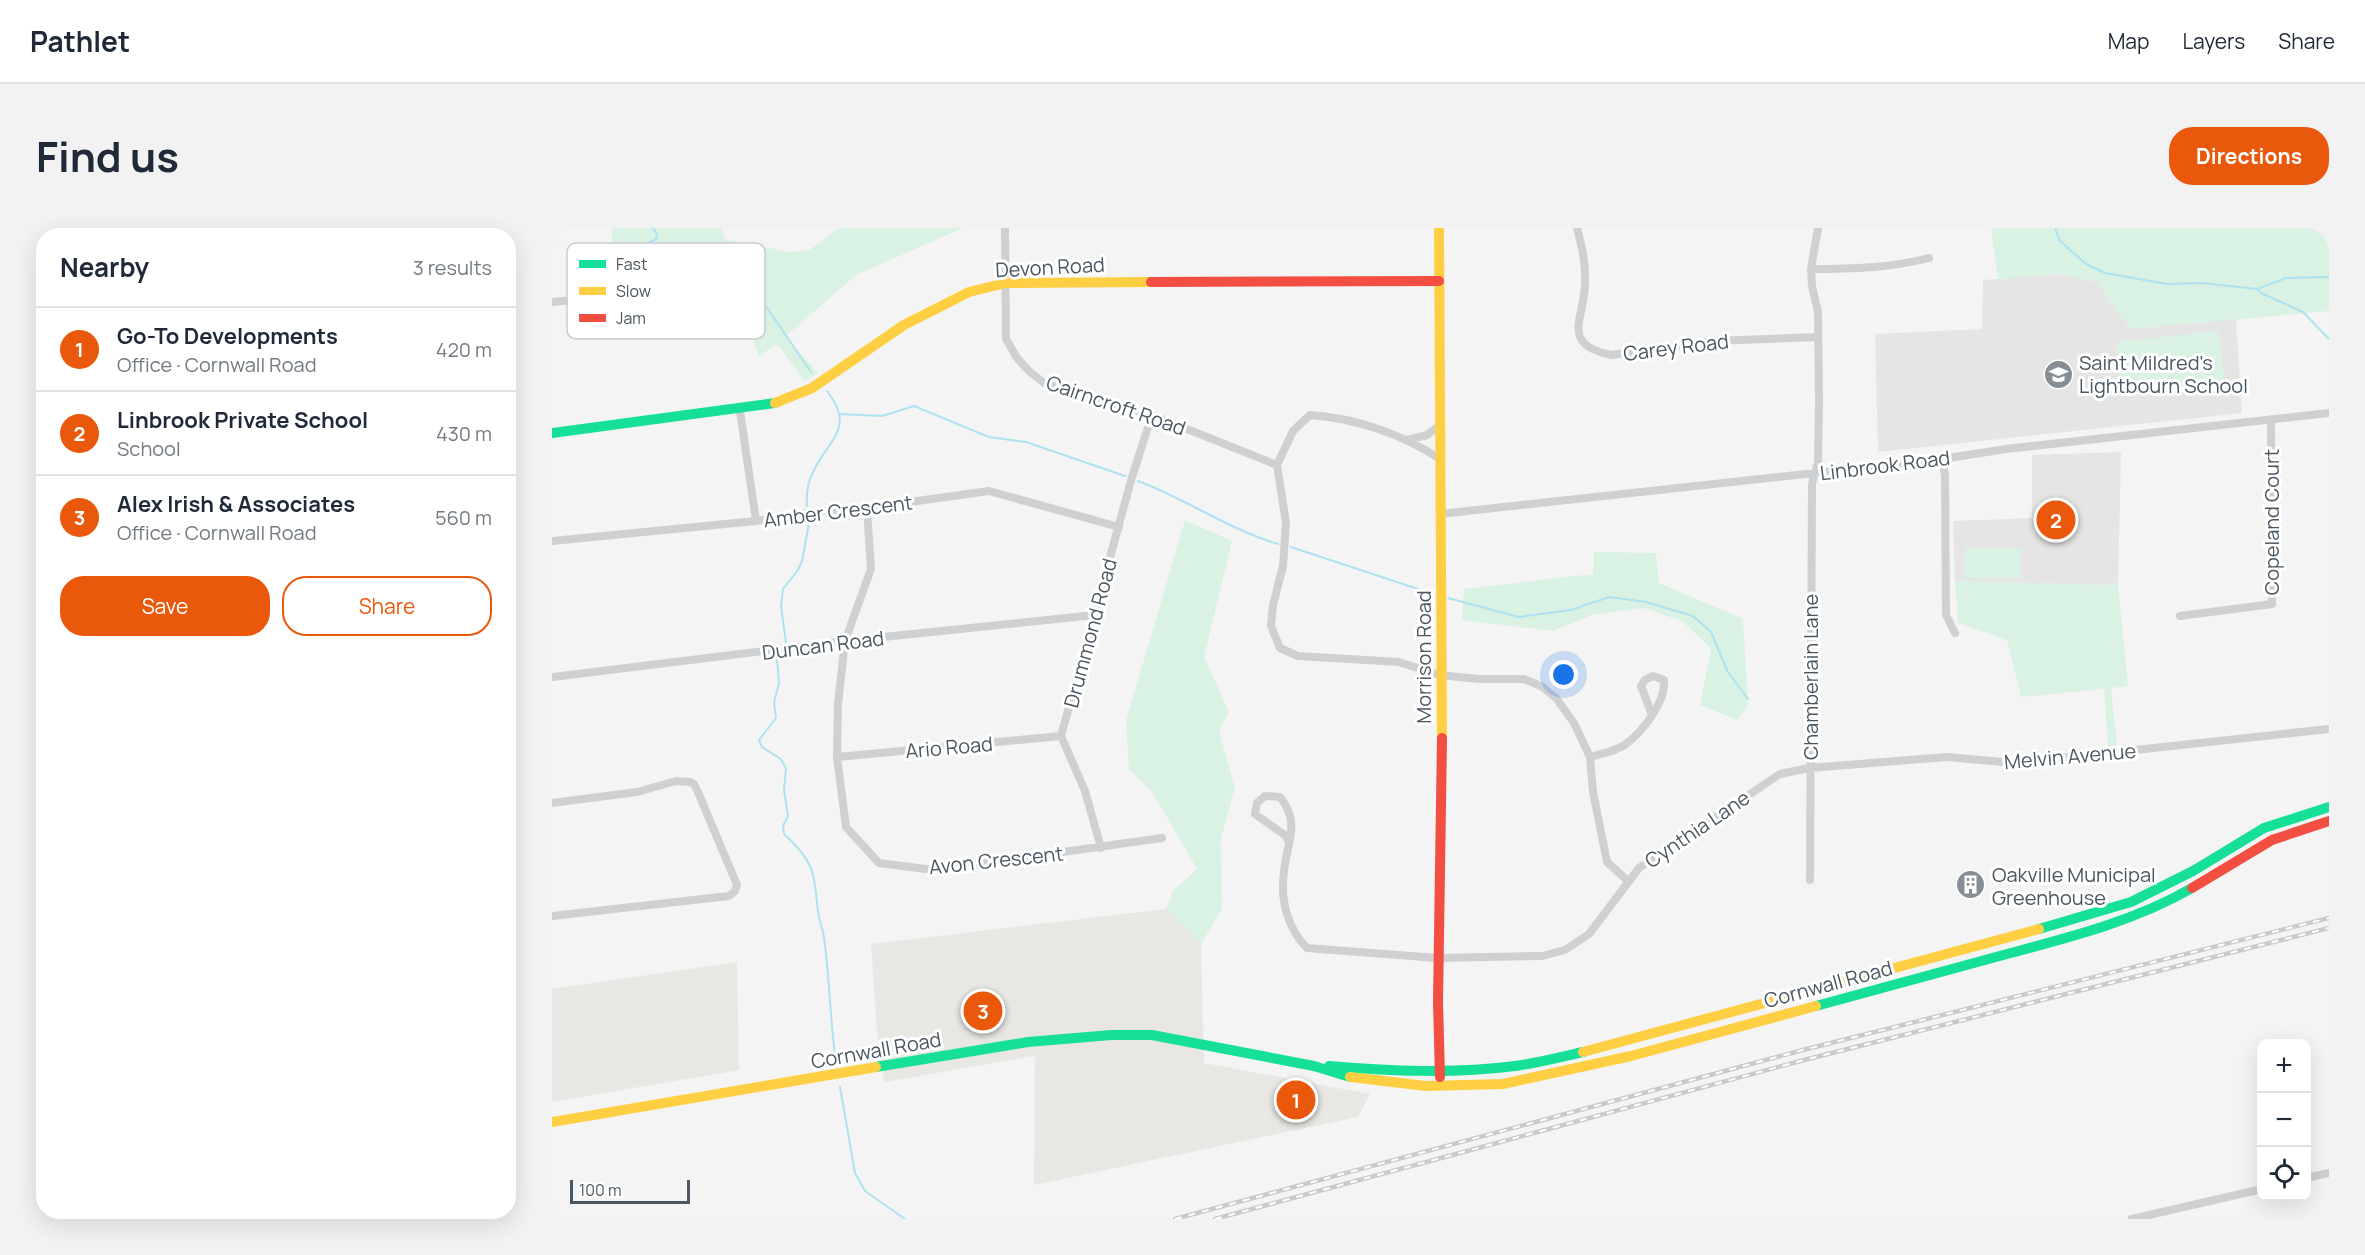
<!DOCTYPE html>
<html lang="en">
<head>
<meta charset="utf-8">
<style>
	:root { --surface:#fff; --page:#f2f2f3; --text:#1f2937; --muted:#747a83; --line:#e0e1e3; --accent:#ea580c }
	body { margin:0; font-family:Manrope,sans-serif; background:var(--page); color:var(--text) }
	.controls { position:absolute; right:18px; bottom:18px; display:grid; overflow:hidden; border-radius:12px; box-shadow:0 6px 24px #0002 }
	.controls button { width:54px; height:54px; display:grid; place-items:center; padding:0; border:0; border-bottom:2px solid var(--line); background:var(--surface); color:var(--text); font:30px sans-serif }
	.scale { position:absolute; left:18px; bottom:15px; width:120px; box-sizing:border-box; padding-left:6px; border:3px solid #4a5661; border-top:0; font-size:16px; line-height:21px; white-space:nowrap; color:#4a5661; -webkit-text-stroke:4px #fff; paint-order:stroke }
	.you { position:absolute; left:1012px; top:447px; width:21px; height:21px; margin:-15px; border:4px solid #fff; border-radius:50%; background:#1a73e8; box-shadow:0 0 0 9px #1a73e833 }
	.badge { display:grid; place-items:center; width:39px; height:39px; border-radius:50%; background:var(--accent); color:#fff; font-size:20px; font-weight:700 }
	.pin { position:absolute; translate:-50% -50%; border:3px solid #fff; box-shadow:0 2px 6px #0006 }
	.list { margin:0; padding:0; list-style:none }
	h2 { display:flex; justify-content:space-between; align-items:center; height:78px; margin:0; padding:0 24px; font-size:26px }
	h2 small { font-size:20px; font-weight:400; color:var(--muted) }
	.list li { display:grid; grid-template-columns:39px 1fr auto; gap:18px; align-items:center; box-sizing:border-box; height:84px; padding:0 24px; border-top:2px solid var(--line) }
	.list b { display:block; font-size:22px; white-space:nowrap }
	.list p { margin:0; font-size:20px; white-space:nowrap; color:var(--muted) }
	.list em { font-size:20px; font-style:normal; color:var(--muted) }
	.actions { display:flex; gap:12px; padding:18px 24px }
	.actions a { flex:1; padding:14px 0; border:2px solid var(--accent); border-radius:24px; text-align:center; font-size:21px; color:var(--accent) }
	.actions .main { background:var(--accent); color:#fff }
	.icon { flex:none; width:33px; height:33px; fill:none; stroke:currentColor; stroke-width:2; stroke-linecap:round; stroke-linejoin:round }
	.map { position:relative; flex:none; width:1777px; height:991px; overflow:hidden; border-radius:24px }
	header { display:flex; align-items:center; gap:36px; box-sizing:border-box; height:84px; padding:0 30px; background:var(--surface); border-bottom:2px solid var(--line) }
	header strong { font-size:28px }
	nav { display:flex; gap:33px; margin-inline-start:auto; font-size:21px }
	.intro { display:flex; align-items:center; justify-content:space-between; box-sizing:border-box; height:144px; padding:0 36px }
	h1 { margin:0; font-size:42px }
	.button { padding:15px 27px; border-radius:24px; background:var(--accent); color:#fff; font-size:21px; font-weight:700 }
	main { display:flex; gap:36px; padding:0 36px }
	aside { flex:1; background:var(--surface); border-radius:24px; box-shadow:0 6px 24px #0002 }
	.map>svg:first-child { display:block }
	.commercial { fill:#e8e7e3 }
	.education { fill:#e6e5e6 }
	.green { fill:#d9f2e3 }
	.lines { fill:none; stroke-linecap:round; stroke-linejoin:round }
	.stream { stroke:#aee2f0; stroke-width:2 }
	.street { stroke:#ced0d2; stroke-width:8 }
	.fast { stroke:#16e098; stroke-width:10 }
	.slow { stroke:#ffcf43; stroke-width:10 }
	.jam { stroke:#f24e42; stroke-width:10 }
	.rail-casing { stroke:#c9cacc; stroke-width:4.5 }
	.rail { stroke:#fff; stroke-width:2; stroke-dasharray:7; stroke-linecap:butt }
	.labels { text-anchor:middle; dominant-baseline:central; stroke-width:6; stroke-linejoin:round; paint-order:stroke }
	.street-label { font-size:20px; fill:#4a5661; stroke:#fff }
	.poi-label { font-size:20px; fill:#4a5661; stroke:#fff; text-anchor:start }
	.key { fill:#fff; stroke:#c9ccd0; stroke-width:1.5 }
	.key-label { font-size:16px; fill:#4a5661 }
</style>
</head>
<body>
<header>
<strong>Pathlet</strong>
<nav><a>Map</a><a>Layers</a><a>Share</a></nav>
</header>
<div class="intro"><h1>Find us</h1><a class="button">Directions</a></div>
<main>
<aside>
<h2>Nearby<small>3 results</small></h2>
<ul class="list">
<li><span class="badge">1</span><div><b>Go-To Developments</b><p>Office · Cornwall Road</p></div><em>420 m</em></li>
<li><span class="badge">2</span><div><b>Linbrook Private School</b><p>School</p></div><em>430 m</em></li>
<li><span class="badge">3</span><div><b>Alex Irish &amp; Associates</b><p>Office · Cornwall Road</p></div><em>560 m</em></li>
</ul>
<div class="actions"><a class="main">Save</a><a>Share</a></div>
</aside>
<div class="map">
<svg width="1777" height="991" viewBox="0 0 1777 991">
	<rect width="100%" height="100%" fill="#f4f4f4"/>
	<path class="commercial" d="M614,681L649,716L652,835L818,866L806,889L482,957L483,828L332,854L326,818L319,716Z
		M185,734L187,842L0,874V761Z"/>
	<path class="education" d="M1507,46L1545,54L1579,101L1684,91L1690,185L1326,224L1323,106L1430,101L1431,52Z
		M1569,224L1566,357L1403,353L1401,293L1480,290V227Z"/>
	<path class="green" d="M60,0H170L173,11L237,24L257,22L287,0H411L304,47L233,109L266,145L252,153L228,119L222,117L207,129L200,105L193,99L185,81L194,83L188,61L167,58L59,56Z
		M1439,0H1777V83L1579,101L1545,54L1507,46L1446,51Z
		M1667,103L1672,151L1569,161L1564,114Z
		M633,292L680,313L652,429L677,484L667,503L683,560L669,610L670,681L649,716L614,681L621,663L645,641L601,565L577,541L574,493Z
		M1413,320L1469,321V350H1413Z
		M1042,324L1104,325L1107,355L1191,391L1196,478L1185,492L1148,477L1159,420L1130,393L1092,380L1040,387L1000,403L910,392L912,361L1041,346Z
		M1403,353L1566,357L1576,458L1559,460L1565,517L1556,518L1552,461L1469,469L1455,412L1406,395Z"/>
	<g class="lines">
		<path class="stream" d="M101,0L105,6L104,11L92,17V25L125,28L152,35L195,56L209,71L259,144
			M1503,0L1508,13L1534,36L1553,45L1615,56L1650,55L1705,61L1734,50L1777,49
			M1705,61L1709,65L1751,84L1777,111
			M288,186L330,188L362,178L437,209L474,214L573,248
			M586,253C634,271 676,301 726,316
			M255,278C254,266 256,253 262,242C277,211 304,200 275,163
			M739,319L881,366
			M896,370L967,389L1019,382L1057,369L1094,374L1141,388L1159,404L1176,444L1196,471
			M234,415L229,378L231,361L246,342L250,333L257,295
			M225,431L227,455L222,474L224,490L207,512L210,519L229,531L234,541L232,562L236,588L231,598L232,606C242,615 252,625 258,638C264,651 264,669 266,683C267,692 271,701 272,710C278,752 278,794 284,835
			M288,859L303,945L313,963L353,991"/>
		<path class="street" d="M453,0L454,111L465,130L477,143L492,155L600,187L725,237
			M1025,0C1030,19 1034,36 1033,57C1032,91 1008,116 1059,127L1161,113L1265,109
			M1259,41C1299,41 1338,40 1377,30
			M0,74L65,68L179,70
			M188,183L204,293
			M855,212L875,207L887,198
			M888,231C850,206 803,190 758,187L741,203L725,237L734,295L731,338L721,377L719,398L728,420L746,428L847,434L887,447L926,451H972L989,458L1004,470L1022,495L1038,529L1041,564L1055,634L1076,653
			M1390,231L1393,247L1394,387L1403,405
			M315,280L319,341L293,413L286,476L285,529L294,599L327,635L382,642L610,610
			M888,286L1390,231L1454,221L1777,185
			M0,313L204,293L269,283L315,280L437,263L567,299
			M1628,388L1720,376L1719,192
			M0,449L293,413L543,387
			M285,529L509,508
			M1038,529C1049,526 1065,523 1074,516C1091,503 1114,474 1112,452L1101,448L1093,452L1089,458L1100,487
			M0,575L85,564L124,553L138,554L142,556L146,564L185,657L183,663L177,668L0,688
			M737,615L734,608L703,586L705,575L713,568L728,569C749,595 735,614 732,643C728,671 735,700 755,720L885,730L990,728L1013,722L1037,706L1087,640L1228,546L1257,540L1395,529L1462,535L1777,501
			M549,620L533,563L509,508L580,249L600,187
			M1258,652L1260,256L1266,234L1267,173L1266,84L1260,58L1259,41L1266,0
			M1754,950L1777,945
			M1580,991L1710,961"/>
		<path class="fast" d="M0,205L223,175
			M1487,701L1579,674L1641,643L1712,600L1777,579
			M1264,778C1328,761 1391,743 1455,726C1518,709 1583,693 1640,660
			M777,838C839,843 900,846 963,838C986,835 1009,829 1031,824
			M324,839L476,814L559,807H600L762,838L798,849"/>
		<path class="slow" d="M887,0L890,510
			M223,175L260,160L352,97L417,64L454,55L599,54
			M1031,824L1487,701
			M798,849L874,858L951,856L1079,828L1264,778
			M0,894L324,839"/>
		<path class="jam" d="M599,54L887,53
			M1640,660L1720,612L1777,593
			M888,849L886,774L890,510"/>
		<defs>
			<path id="rail" d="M623,991L1251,822L1777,690
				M663,991L1252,832L1777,700"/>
		</defs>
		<use href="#rail" class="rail-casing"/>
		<use href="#rail" class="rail"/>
	</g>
	<defs>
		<symbol id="school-disc" viewBox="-11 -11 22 22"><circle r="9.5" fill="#868d94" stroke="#fff"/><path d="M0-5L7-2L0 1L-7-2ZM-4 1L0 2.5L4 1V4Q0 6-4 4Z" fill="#fff"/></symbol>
		<symbol id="building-disc" viewBox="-11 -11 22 22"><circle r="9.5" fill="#868d94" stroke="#fff"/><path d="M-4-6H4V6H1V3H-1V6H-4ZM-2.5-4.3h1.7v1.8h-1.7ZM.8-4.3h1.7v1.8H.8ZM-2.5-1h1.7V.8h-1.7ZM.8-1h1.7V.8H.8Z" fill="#fff"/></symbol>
	</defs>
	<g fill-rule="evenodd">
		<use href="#school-disc" x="1490" y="130" width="33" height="33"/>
		<use href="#building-disc" x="1402" y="640" width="33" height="33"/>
	</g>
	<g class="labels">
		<g class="street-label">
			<text transform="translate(498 39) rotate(-3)">Devon Road</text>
			<text transform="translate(1124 119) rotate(-7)">Carey Road</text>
			<text transform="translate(564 177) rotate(19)">Cairncroft Road</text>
			<text transform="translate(1333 237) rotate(-7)">Linbrook Road</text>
			<text transform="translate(286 283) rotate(-7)">Amber Crescent</text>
			<text transform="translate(1719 294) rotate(-90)">Copeland Court</text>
			<text transform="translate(538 405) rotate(-75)">Drummond Road</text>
			<text transform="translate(271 417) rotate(-7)">Duncan Road</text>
			<text transform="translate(871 429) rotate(-90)">Morrison Road</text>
			<text transform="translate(1258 449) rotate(-90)">Chamberlain Lane</text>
			<text transform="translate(397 519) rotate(-5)">Ario Road</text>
			<text transform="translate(1518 528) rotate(-5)">Melvin Avenue</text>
			<text transform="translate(1145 601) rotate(-34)">Cynthia Lane</text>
			<text transform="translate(444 632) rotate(-6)">Avon Crescent</text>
			<text transform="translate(1276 756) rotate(-15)">Cornwall Road</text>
			<text transform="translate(324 822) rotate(-10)">Cornwall Road</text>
		</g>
		<g class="poi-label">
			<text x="1527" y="134">Saint Mildred's<tspan x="1527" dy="23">Lightbourn School</tspan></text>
			<text x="1440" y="646">Oakville Municipal<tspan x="1440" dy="23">Greenhouse</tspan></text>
		</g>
	</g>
	<rect x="15" y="15" width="198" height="96" rx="9" class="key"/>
	<rect x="27" y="32" width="27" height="8" fill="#16e098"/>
	<rect x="27" y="59" width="27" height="8" fill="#ffcf43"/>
	<rect x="27" y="86" width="27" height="8" fill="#f24e42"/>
	<g class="key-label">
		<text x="64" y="42">Fast</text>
		<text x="64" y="69">Slow</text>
		<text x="64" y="96">Jam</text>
	</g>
</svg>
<div class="controls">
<button>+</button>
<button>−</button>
<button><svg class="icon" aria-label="locate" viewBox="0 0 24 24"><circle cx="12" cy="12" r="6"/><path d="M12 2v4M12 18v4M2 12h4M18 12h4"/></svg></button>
</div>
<div class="scale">100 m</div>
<div class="you"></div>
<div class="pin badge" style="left:744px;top:872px">1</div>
<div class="pin badge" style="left:1504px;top:292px">2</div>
<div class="pin badge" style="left:431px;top:783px">3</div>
</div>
</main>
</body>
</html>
